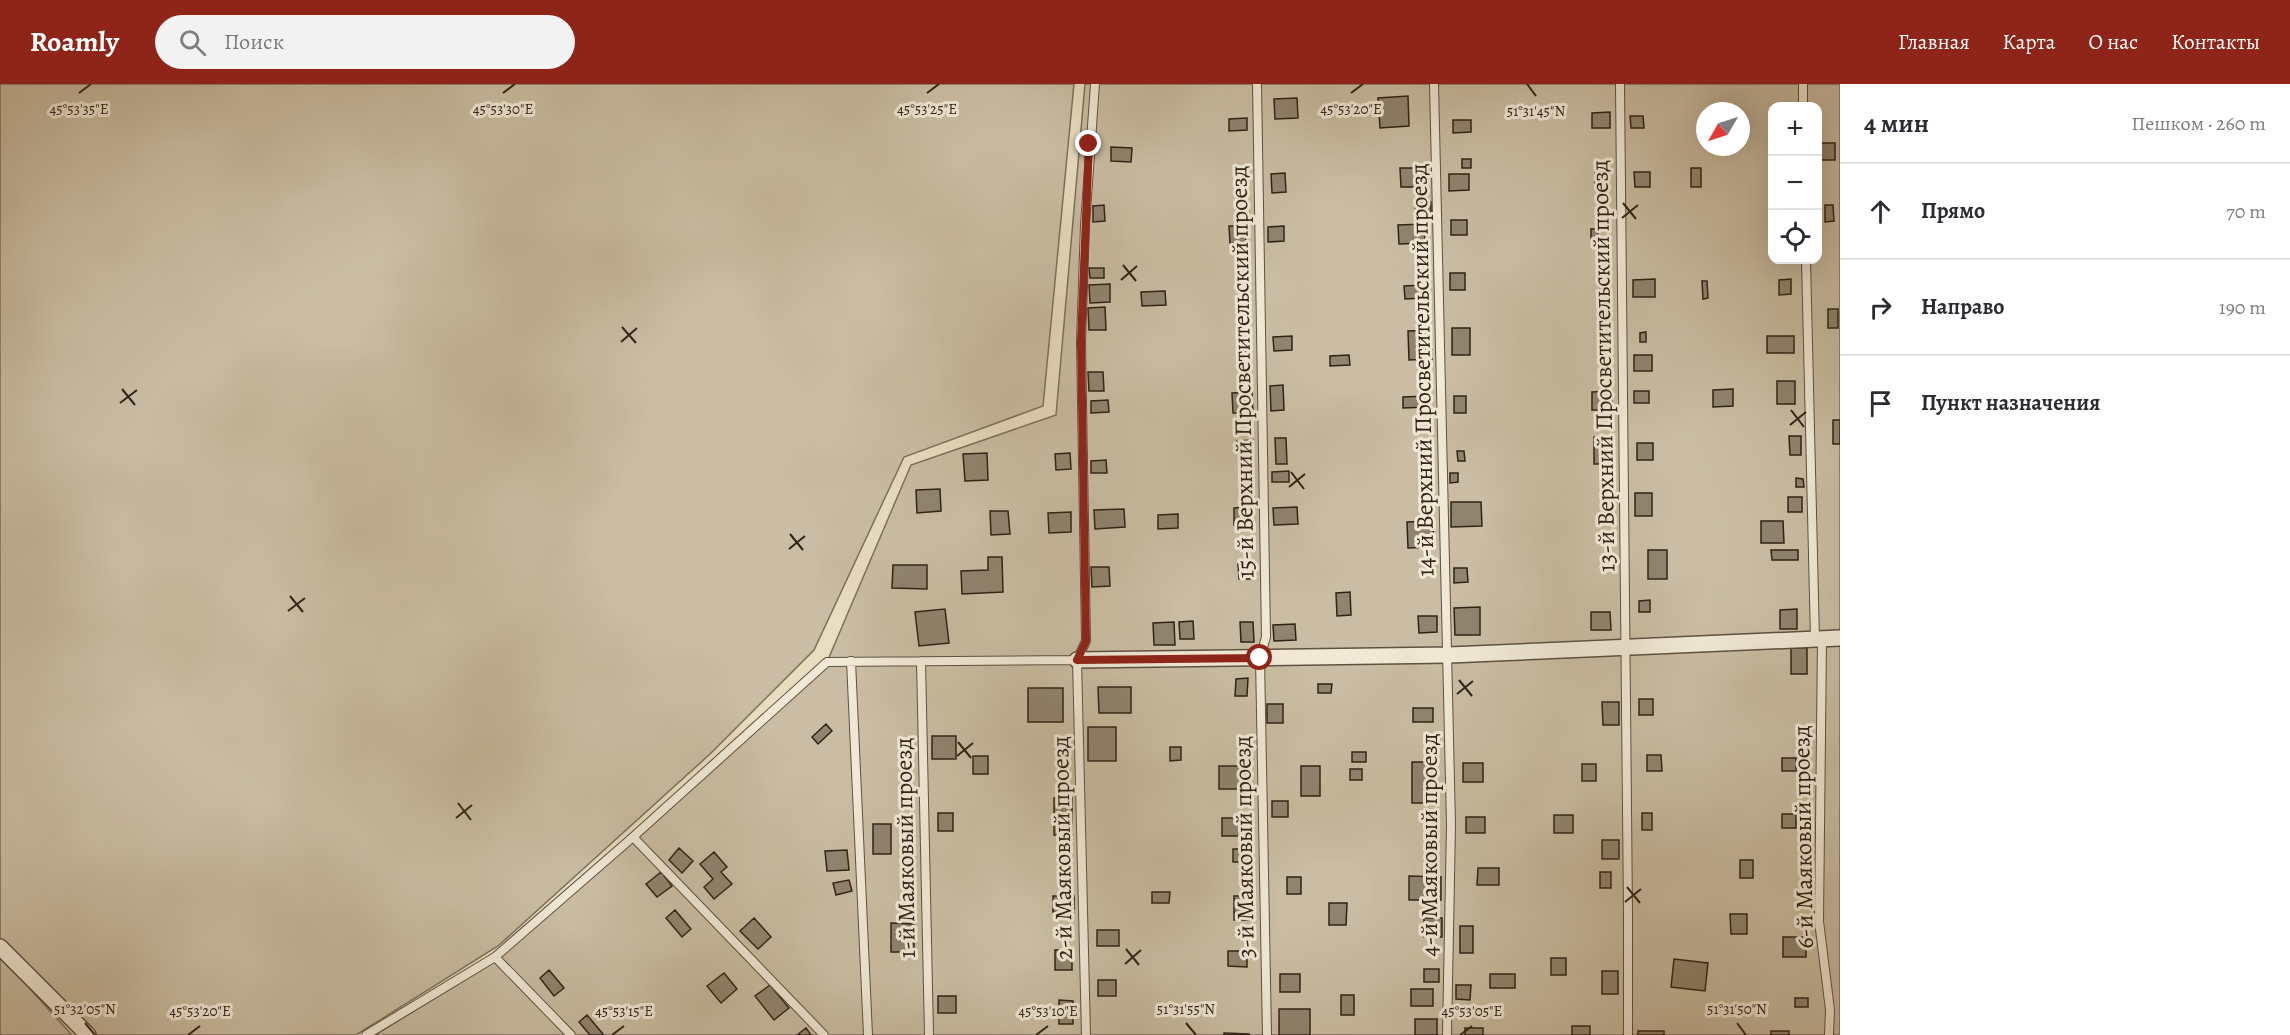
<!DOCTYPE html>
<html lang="ru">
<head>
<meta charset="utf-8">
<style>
	:root { --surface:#fff; --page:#f2f2f3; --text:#2b2b33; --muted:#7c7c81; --line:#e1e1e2; --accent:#8f2418 }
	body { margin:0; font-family:Alegreya,serif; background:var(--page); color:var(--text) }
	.controls { position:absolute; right:18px; top:18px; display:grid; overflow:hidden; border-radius:12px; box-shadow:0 6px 24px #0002 }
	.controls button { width:54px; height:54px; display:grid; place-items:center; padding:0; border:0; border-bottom:2px solid var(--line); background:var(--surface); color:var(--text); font:30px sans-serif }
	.compass { position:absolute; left:1696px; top:18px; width:54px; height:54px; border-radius:50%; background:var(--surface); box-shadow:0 6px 24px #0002; rotate:231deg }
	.stop { position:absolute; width:18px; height:18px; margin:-14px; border:4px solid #8f2418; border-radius:50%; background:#fff }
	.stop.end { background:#8f2418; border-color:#fff; box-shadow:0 2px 6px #0008 }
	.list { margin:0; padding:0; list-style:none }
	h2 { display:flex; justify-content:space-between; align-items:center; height:78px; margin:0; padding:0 24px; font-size:26px }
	h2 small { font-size:20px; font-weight:400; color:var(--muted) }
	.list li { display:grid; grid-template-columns:39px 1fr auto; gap:18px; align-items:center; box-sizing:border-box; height:96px; padding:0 24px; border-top:2px solid var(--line) }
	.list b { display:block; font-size:22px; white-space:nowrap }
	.list em { font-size:20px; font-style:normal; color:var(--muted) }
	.icon { flex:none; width:33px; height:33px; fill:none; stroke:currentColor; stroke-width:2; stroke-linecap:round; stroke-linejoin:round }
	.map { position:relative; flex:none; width:1840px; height:951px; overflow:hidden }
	header { display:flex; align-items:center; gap:36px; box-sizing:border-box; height:84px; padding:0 30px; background:var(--accent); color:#fff }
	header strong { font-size:28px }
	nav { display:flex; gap:33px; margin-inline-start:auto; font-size:21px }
	.search { width:420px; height:54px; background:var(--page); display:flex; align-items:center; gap:15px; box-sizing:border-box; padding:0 21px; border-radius:33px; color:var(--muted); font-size:22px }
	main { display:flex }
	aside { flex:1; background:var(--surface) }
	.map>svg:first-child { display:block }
	.green { fill:#cabda3; stroke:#7d705c; stroke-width:1.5; fill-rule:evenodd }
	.building { fill:#90846e; stroke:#302316; stroke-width:1.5 }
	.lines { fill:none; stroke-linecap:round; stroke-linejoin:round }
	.service-casing { stroke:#5e5240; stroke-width:10 }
	.minor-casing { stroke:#5e5240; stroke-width:18 }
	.service { stroke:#f1e9d6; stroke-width:8 }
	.minor { stroke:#f1e9d6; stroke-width:15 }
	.route { stroke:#8f2418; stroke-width:8 }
	.ticks { fill:none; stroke:#302316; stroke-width:2 }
	.labels { text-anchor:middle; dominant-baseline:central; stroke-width:6; stroke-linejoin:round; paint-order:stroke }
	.street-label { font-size:24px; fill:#302316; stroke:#f1e9d6 }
	.ticks-label { font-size:15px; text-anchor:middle; fill:#302316; stroke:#f1e9d6; stroke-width:6; stroke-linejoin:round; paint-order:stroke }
</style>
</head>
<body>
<header>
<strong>Roamly</strong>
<div class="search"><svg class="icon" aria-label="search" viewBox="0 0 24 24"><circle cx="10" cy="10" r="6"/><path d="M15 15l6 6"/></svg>Поиск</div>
<nav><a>Главная</a><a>Карта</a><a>О нас</a><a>Контакты</a></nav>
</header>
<main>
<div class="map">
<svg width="1840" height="951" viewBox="0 0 1840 951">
	<rect width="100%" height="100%" fill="#e9ddc0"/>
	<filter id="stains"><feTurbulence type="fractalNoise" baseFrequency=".00333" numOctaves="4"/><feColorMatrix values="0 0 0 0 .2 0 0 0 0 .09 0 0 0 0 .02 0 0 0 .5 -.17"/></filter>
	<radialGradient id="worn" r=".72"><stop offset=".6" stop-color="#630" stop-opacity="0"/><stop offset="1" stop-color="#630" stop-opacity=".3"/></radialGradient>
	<path class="green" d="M0,0H1074L1043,322L904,373L814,566L710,670L498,862L356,951H97L0,854Z
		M1085,0H1840V951H375L500,874L827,578L911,381L1056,331ZM1772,22H1818V176H1772ZM1705,27H1741V63H1705Z
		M0,872L72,951H0Z"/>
	<path class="building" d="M1408,12L1409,42L1380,44L1378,14Z
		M1297,14L1298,34L1275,35L1274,15Z
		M1610,28V44H1592V29Z
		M1630,32H1643L1644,44H1631Z
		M1247,34V46L1229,47V35Z
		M1453,36H1471V48L1453,49Z
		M1820,59H1835V76H1820Z
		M1111,63L1132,64L1131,78L1111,77Z
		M1462,75H1471V84H1462Z
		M1595,81H1605V100H1595Z
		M1400,84H1417L1418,103H1401Z
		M1691,84H1701V103H1691Z
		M1634,88H1650V103H1635Z
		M1285,89L1286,108L1272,109L1271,90Z
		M1449,90H1469V106L1449,107Z
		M1235,93H1247L1248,104L1236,105Z
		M1431,118V129L1416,130L1415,119Z
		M1104,121L1105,137L1093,138V122Z
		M1825,121H1833L1834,137L1825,138Z
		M1451,136H1467V151H1451Z
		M1424,140L1425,159L1399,160L1398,141Z
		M1229,142H1245L1246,158L1230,159Z
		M1284,142V157L1268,158V143Z
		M1591,145H1598V155H1591Z
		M1089,184H1104V194H1090Z
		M1450,189H1465V206H1450Z
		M1655,195V213H1633V196Z
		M1791,195V210L1779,211V196Z
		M1702,197H1707L1708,214L1703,215Z
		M1110,200V218L1090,219L1089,201Z
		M1424,201L1425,214L1405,215L1404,202Z
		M1600,203H1609L1610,214H1600Z
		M1165,207L1166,221L1142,222L1141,208Z
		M1105,223L1106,246H1089L1088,224Z
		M1828,225H1838V244H1828Z
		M1452,244H1470V271H1452Z
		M1431,246L1432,275L1409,276L1408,247Z
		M1646,248V258H1640V249Z
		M1249,250L1250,267L1237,268V251Z
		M1292,252V266L1274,267L1273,253Z
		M1767,252H1794V269H1767Z
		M1349,271L1350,281L1330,282V272Z
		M1634,271H1652V287H1634Z
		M1088,288H1103L1104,307H1089Z
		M1777,297H1795V320H1777Z
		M1283,301L1284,326L1271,327L1270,302Z
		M1733,305V322L1713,323V306Z
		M1612,307V326H1592V308Z
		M1634,307H1649V319H1634Z
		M1252,308L1253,328L1233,329L1232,309Z
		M1427,312L1428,323L1403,324V313Z
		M1454,312H1466V329H1454Z
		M1108,316L1109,328L1091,329V317Z
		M1833,336H1840V360H1833Z
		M1789,352H1801V371H1790Z
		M1594,353H1612V380H1594Z
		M1275,354H1286L1287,380H1276Z
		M1253,356V368L1238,369L1237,357Z
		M1419,359H1430L1431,370L1419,371Z
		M1637,359H1653V376H1637Z
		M1457,367H1464L1465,377H1458Z
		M987,369L988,396L965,397L963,370Z
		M1070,369L1071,385L1056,386L1055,370Z
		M1106,376L1107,389H1091V377Z
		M1289,387V398H1272V388Z
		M1450,389H1458V398L1450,399Z
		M1796,394L1803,395L1804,403H1796Z
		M940,405L941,427L917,429L916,406Z
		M1635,409H1652V432H1635Z
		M1788,413H1802V428H1788Z
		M1451,418H1481L1482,442L1451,443Z
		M1248,423L1249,440L1234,441V424Z
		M1297,423L1298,440L1274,441L1273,424Z
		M1124,425L1125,443L1095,445L1094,426Z
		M990,427H1008L1010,450L991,451Z
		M1071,428V448L1049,449L1048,429Z
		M1178,430V444L1158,445V431Z
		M1433,437L1434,463L1408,464L1407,438Z
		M1761,437H1783L1784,459H1761Z
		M1648,466H1667V495H1648Z
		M1771,466H1798V476H1772Z
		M988,473H1002L1003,508L962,510L961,487L988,486Z
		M1252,479V495H1239L1238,480Z
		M893,481H927V505L892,504Z
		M1091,483H1109L1110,502L1092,503Z
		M1454,484H1467L1468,498L1454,499Z
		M1350,508L1351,531L1337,532L1336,509Z
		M1650,516V528H1639V517Z
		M1480,523V551H1455L1454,524Z
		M945,525L949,559L919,562L915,528Z
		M1797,525V545H1780V526Z
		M1591,528H1610L1611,546H1591Z
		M1418,532H1437V548L1419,549Z
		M1193,537L1194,555H1180L1179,538Z
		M1174,538L1175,561H1154L1153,539Z
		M1240,538H1253L1254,558H1241Z
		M1295,540L1296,556L1274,557L1273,541Z
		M1791,564H1807V590H1791Z
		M1248,594L1247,612H1235L1236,595Z
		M1318,600H1332L1331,609H1318Z
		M1098,603H1131V629H1099Z
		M1028,604H1063V638H1028Z
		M1639,615H1653V631H1639Z
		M1602,618H1619V641H1603Z
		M1267,620H1283V639H1267Z
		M1413,624H1433V638H1413Z
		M826,640L832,647L818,660L812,653Z
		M1088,643H1116V677H1088Z
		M932,652H956V675H932Z
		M1170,663H1181V676L1170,677Z
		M1352,668H1366V678H1352Z
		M1647,671H1661L1662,687H1647Z
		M973,672H988V690H973Z
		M1782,674H1796V687H1782Z
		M1412,678H1435V719H1412Z
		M1463,679H1483V698H1463Z
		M1582,680H1596V697H1582Z
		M1219,682H1250V705H1219Z
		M1301,682H1320V712H1301Z
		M1350,685H1362V696H1350Z
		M1054,714H1072V751H1054Z
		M1272,717H1288V733H1272Z
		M938,729H953V747H938Z
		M1642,729H1652V746H1642Z
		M1782,730H1796V744H1782Z
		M1554,731H1573V749H1554Z
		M1466,733H1485V749H1466Z
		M1222,734H1248L1249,752H1222Z
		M873,740H891V770H873Z
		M1602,756H1619V775H1602Z
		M679,764L693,777L682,789L669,776Z
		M1233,765H1252V778H1233Z
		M847,766L849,786L827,787L825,767Z
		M714,768L727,783L721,788L732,800L714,815L704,803L713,795L700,780Z
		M1740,776H1753V794H1740Z
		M1478,784H1499V801H1477Z
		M661,788L672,802L657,813L646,800Z
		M1600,788H1611V804H1600Z
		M1409,792L1441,793V816H1409Z
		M1287,793H1301V810H1287Z
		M849,796L852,807L836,811L833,799Z
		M1152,808H1170L1169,819H1152Z
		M1053,812H1074V828H1053Z
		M1234,812H1249V836H1234Z
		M1329,819H1347L1346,841H1329Z
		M675,826L691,845L682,853L666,834Z
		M1730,830H1747V850H1731Z
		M754,834L771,853L758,865L740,847Z
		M1424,834H1442V853H1424Z
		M891,839L914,840V868H891Z
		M1460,842H1473V869H1460Z
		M1097,846H1119V862H1097Z
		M1783,853H1806V873H1783Z
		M1055,866H1072V886H1055Z
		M1228,867H1247V883L1228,882Z
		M1551,874H1566V891H1551Z
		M1674,875L1708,879L1705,907L1671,903Z
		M1424,885H1439V898H1424Z
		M549,886L564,904L554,912L540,894Z
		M1602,887H1618V910H1602Z
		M724,889L737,905L721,919L707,902Z
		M1280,890H1300V908H1280Z
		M1490,890H1515V904H1490Z
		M1098,896H1116V912H1098Z
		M770,901L789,924L774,936L755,912Z
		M1456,901H1471L1470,916L1456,915Z
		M1411,905H1433V922H1411Z
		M1341,911H1354V931H1341Z
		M938,912H956V929H938Z
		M1795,914H1808V923H1795Z
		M1059,916L1073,917V940H1059Z
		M1279,925H1310V951H1279Z
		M587,931L603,950L602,951H590L579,938Z
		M1415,935H1437V951H1415Z
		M1572,942H1590V951H1572Z
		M806,944L811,951H797Z
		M1465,944H1483V951H1465Z
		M1638,947H1664V951H1638Z
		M1771,947H1789V951H1771Z
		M1224,949L1249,950V951H1224Z"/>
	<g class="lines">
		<defs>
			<path id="service" d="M1257,0L1266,553L1260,574L1267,951
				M1434,0L1451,741L1447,951
				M1620,0L1628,828V951
				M1803,0V22
				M1806,176L1815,555
				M1822,555L1819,837L1830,926L1829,951
				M851,577L868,951
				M921,577L929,951
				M633,753L824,951
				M495,873L571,951
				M366,951L495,873L633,753L827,578L1077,576
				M1086,951L1077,576L1086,557L1081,258L1085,141L1095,0"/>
			<path id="minor" d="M1077,576L1449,571L1840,554
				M0,863L88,951"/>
		</defs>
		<use href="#service" class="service-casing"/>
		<use href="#minor" class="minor-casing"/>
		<use href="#service" class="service"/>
		<use href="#minor" class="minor"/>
	</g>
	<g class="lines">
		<path class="route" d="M1089,60L1081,258L1086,557L1077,576L1260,574"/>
	</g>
	<path class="ticks" d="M1527,0L1536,12M79,9L91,0M503,9L515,0M927,9L939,0M1351,9L1363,0M1623,119L1636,135M1622,134L1638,121M1123,181L1136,197M1121,196L1137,182M622,243L636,259M621,258L637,244M122,305L135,321M120,319L137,306M1791,326L1804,343M1790,341L1806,328M1291,388L1304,405M1289,403L1305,390M790,450L803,466M789,465L805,452M290,512L303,528M288,527L305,514M1459,596L1472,612M1457,610L1473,597M958,658L971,674M957,672L973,659M458,719L471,736M456,734L472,721M1627,803L1640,819M1625,818L1641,805M1126,865L1139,881M1125,880L1141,866M85,939L95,951M1186,939L1196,951M1737,939L1746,951M188,951L200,942M612,951L624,942M1036,951L1048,942M1460,951L1472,942"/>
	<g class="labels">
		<g class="street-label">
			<text transform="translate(1603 282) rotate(-91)">13-й Верхний Просветительский проезд</text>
			<text transform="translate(1422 286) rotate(-91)">14-й Верхний Просветительский проезд</text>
			<text transform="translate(1242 288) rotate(-91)">15-й Верхний Просветительский проезд</text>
			<text transform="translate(1803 753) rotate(-91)">6-й Маяковый проезд</text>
			<text transform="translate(1429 761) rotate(-90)">4-й Маяковый проезд</text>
			<text transform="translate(1244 763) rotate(-91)">3-й Маяковый проезд</text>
			<text transform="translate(905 764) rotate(-91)">1-й Маяковый проезд</text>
			<text transform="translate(1062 764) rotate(-91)">2-й Маяковый проезд</text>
		</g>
	</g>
	<g class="ticks-label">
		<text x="79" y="30">45°53'35"E</text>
		<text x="503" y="30">45°53'30"E</text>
		<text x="927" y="30">45°53'25"E</text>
		<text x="1351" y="30">45°53'20"E</text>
		<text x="1536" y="32">51°31'45"N</text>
		<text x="85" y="930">51°32'05"N</text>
		<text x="1186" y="930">51°31'55"N</text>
		<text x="1737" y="930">51°31'50"N</text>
		<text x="200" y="932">45°53'20"E</text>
		<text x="624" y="932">45°53'15"E</text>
		<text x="1048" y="932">45°53'10"E</text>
		<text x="1472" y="932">45°53'05"E</text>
	</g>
	<rect width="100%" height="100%" filter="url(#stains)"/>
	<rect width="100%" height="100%" fill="url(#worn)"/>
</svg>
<div class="controls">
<button>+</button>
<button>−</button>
<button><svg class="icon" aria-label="locate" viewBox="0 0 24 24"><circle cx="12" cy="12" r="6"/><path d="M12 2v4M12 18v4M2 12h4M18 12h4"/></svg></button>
</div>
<svg class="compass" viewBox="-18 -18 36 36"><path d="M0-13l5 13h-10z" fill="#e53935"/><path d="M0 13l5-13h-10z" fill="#7c7c81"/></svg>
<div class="stop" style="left:1260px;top:574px"></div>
<div class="stop end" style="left:1089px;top:60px"></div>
</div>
<aside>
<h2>4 мин<small>Пешком · 260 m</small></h2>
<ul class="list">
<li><svg class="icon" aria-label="ahead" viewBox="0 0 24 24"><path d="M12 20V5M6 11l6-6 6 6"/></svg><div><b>Прямо</b></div><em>70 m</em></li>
<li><svg class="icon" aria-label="right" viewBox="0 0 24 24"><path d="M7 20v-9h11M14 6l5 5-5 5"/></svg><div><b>Направо</b></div><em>190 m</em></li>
<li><svg class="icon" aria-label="arrive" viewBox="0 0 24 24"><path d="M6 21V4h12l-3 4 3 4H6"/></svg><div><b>Пункт назначения</b></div></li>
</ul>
</aside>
</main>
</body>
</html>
